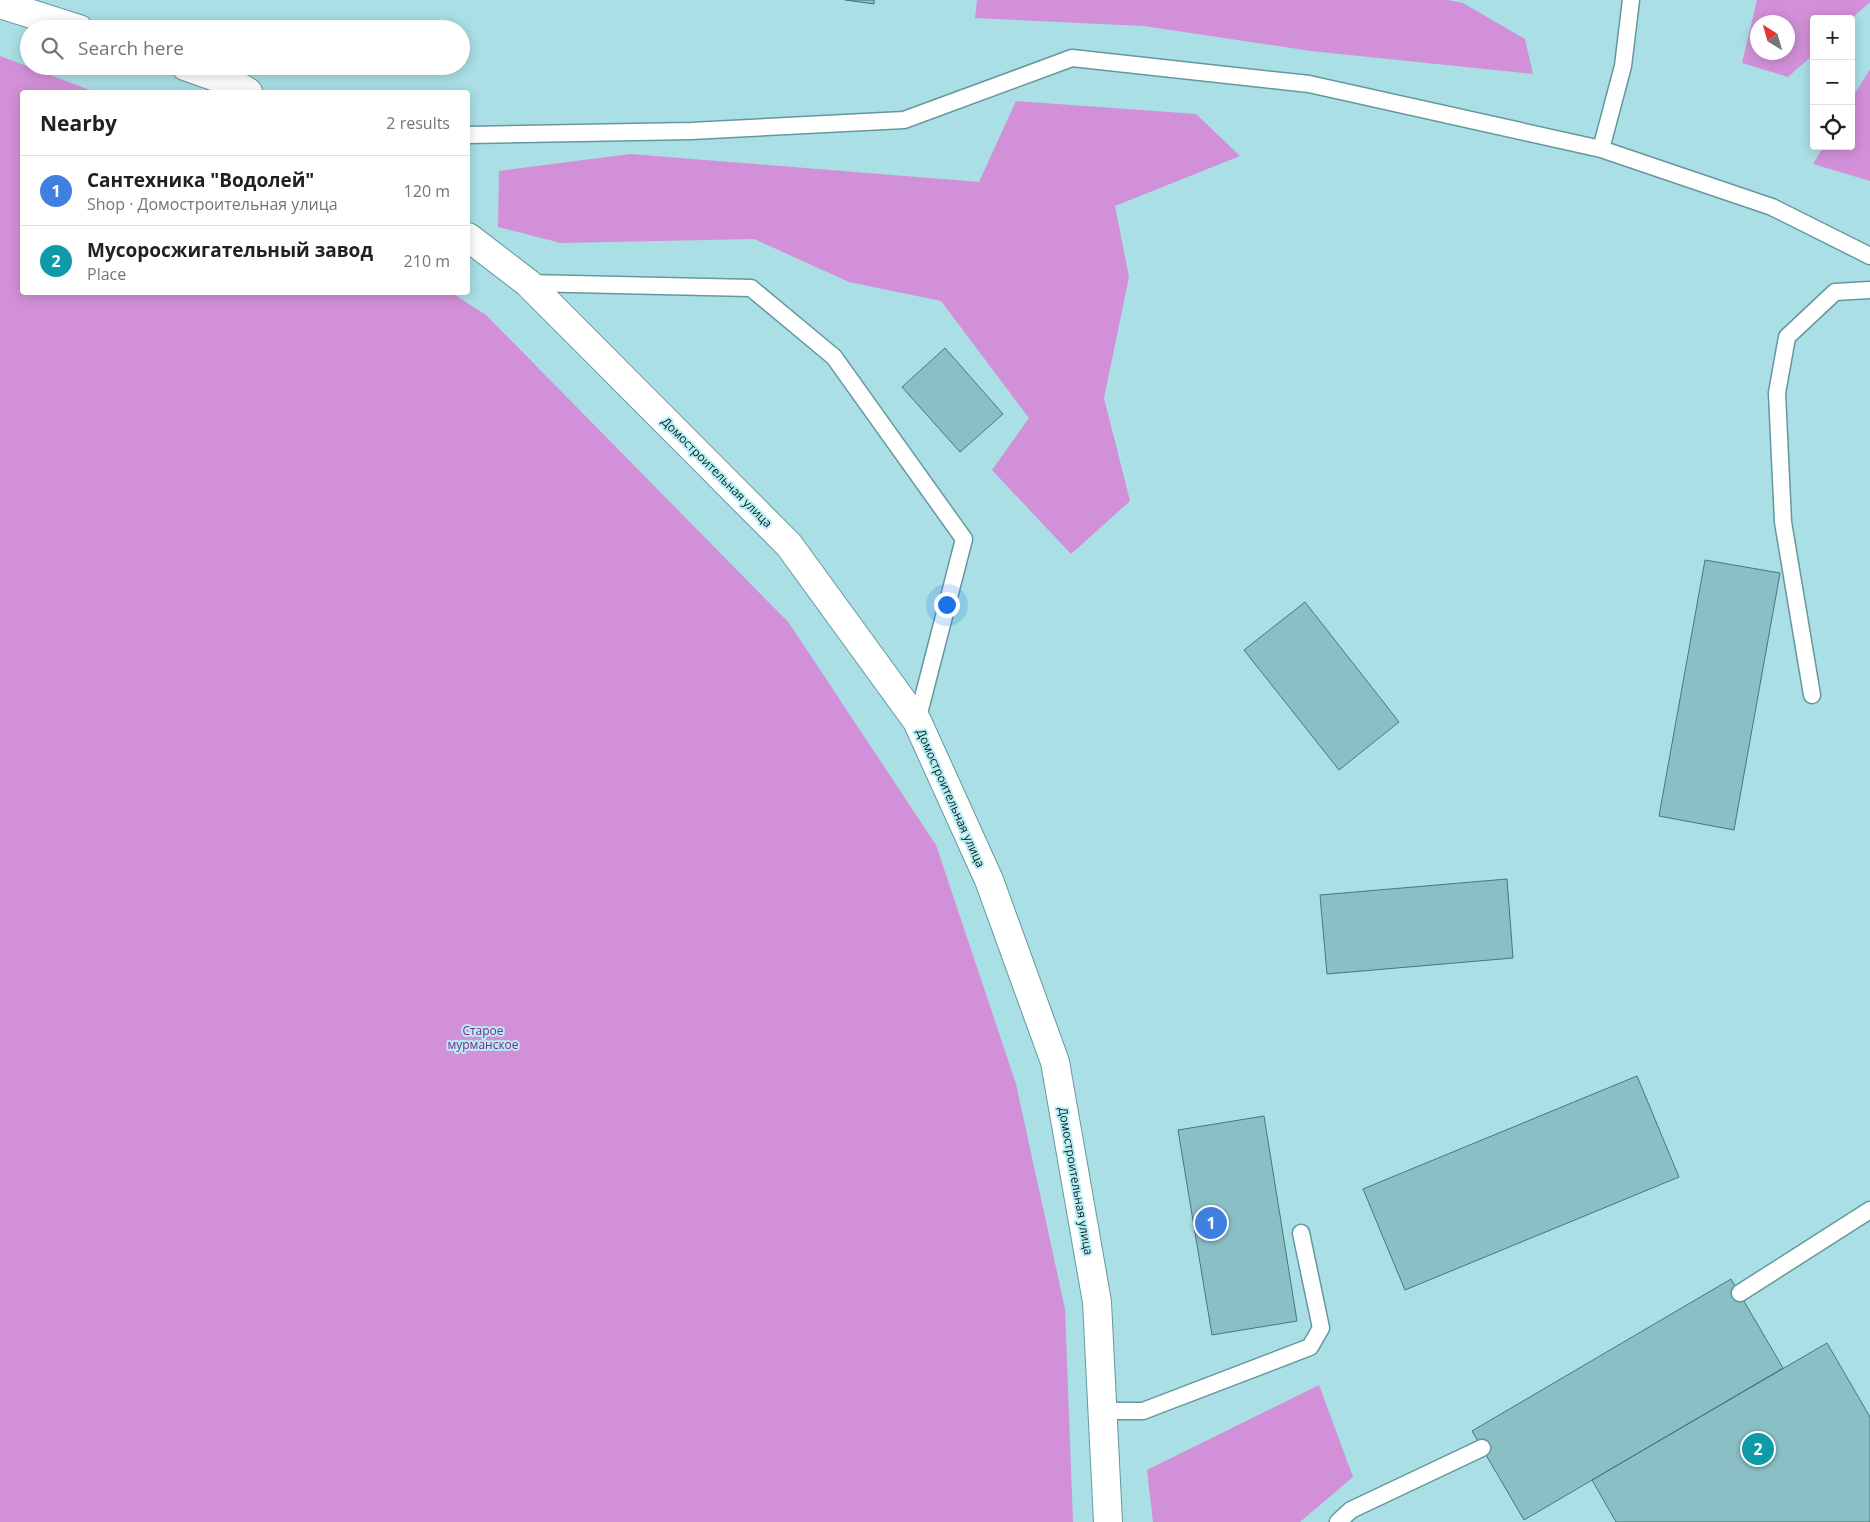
<!DOCTYPE html>
<html lang="en">
<head>
<meta charset="utf-8">
<style>
	:root { --surface:#fff; --page:#f2f2f2; --text:#202124; --muted:#757577; --line:#e0e0e0; --accent:#a81123 }
	body { margin:0; font-family:"Open Sans",sans-serif; background:var(--page); color:var(--text) }
	.controls { position:absolute; right:15px; top:15px; display:grid; overflow:hidden; border-radius:5px; box-shadow:0 2px 12px #0003 }
	.controls button { width:45px; height:45px; display:grid; place-items:center; padding:0; border:0; border-bottom:1px solid var(--line); background:var(--surface); color:var(--text); font:25px sans-serif }
	.compass { position:absolute; left:1750px; top:15px; width:45px; height:45px; border-radius:50%; background:var(--surface); box-shadow:0 2px 12px #0003; rotate:323deg }
	.you { position:absolute; left:946px; top:604px; width:18px; height:18px; margin:-12px; border:4px solid #fff; border-radius:50%; background:#1a73e8; box-shadow:0 0 0 8px #1a73e833 }
	.badge { display:grid; place-items:center; width:32px; height:32px; border-radius:50%; background:var(--accent); color:#fff; font-size:16px; font-weight:700 }
	.pin { position:absolute; translate:-50% -50%; border:2px solid #fff; box-shadow:0 1px 5px #0006 }
	.list { margin:0; padding:0; list-style:none }
	h2 { display:flex; justify-content:space-between; align-items:center; height:65px; margin:0; padding:0 20px; font-size:21px }
	h2 small { font-size:16px; font-weight:400; color:var(--muted) }
	.list li { display:grid; grid-template-columns:32px 1fr auto; gap:15px; align-items:center; box-sizing:border-box; height:70px; padding:0 20px; border-top:1px solid var(--line) }
	.list b { display:block; font-size:19px; white-space:nowrap }
	.list p { margin:0; font-size:16px; white-space:nowrap; color:var(--muted) }
	.list em { font-size:16px; font-style:normal; color:var(--muted) }
	.icon { flex:none; width:28px; height:28px; fill:none; stroke:currentColor; stroke-width:2; stroke-linecap:round; stroke-linejoin:round }
	.map { position:relative; flex:none; width:1870px; height:1522px; overflow:hidden }
	.search { position:absolute; background:var(--surface); box-shadow:0 2px 12px #0003; left:20px; top:20px; width:450px; height:55px; display:flex; align-items:center; gap:12px; box-sizing:border-box; padding:0 18px; border-radius:28px; color:var(--muted); font-size:19px }
	.panel { position:absolute; background:var(--surface); box-shadow:0 2px 12px #0003; left:20px; top:90px; width:450px; height:205px; border-radius:5px }
	.map>svg:first-child { display:block }
	.green { fill:#d290d8; fill-rule:evenodd }
	.building { fill:#8ac0c5; stroke:#44787d }
	.lines { fill:none; stroke-linecap:round; stroke-linejoin:round }
	.lane-casing { stroke:#64989e; stroke-width:19 }
	.secondary-casing { stroke:#64989e; stroke-width:30 }
	.lane { stroke:#fff; stroke-width:16 }
	.secondary { stroke:#fff; stroke-width:28 }
	.labels { text-anchor:middle; dominant-baseline:central; stroke-width:4; stroke-linejoin:round; paint-order:stroke }
	.street-label { font-size:12px; fill:#0a2022; stroke:#b5edf2 }
	.park-label { font-size:12px; fill:#84278e; stroke:#b5edf2 }
</style>
</head>
<body>
<div class="map">
<svg width="1870" height="1522" viewBox="0 0 1870 1522">
	<rect width="100%" height="100%" fill="#a9dfe5"/>
	<path class="green" d="M977,0H1448L1463,3L1525,39L1533,74L1311,51L1144,26L975,18Z
		M1757,0H1870V2L1851,19H1814V54L1788,77L1742,63ZM1758,22H1788V52H1758Z
		M0,56L95,92H22V292L452,293L486,315L789,623L936,845L1016,1084L1065,1309L1073,1522H0Z
		M1870,69V181L1813,164L1824,146H1851V100Z
		M1016,101L1196,114L1240,156L1115,206L1129,277L1104,398L1130,501L1071,554L992,470L1029,418L941,301L849,282L754,239L561,243L498,227L499,171L630,154L979,182Z
		M1319,1385L1353,1477L1300,1522H1153L1147,1470Z"/>
	<path class="building" d="M845,0H874V4Z
		M945,348L1003,414L960,452L902,387Z
		M1705,560L1780,573L1734,830L1659,816Z
		M1305,602L1399,722L1339,770L1244,650Z
		M1507,879L1513,958L1327,974L1320,895Z
		M1637,1076L1679,1177L1405,1290L1363,1189Z
		M1264,1116L1297,1321L1212,1335L1178,1130Z
		M1731,1279L1783,1368L1524,1520L1472,1431Z
		M1827,1343L1870,1417V1522H1616L1592,1480Z"/>
	<g class="lines">
		<defs>
			<path id="lane" d="M468,135L691,131L904,120L1072,58L1309,84L1601,149L1772,207L1870,256
				M1601,149L1623,66L1631,0
				M528,283L751,288L834,357L964,539L917,721
				M1812,695L1783,522L1777,393L1787,337L1835,292L1870,290
				M1740,1293L1870,1210
				M1102,1411H1143L1310,1347L1321,1328L1301,1233
				M1338,1522L1351,1510L1482,1448"/>
			<path id="secondary" d="M0,4L79,29
				M185,66L233,83L248,92
				M468,237L528,283L789,545L917,721L989,880L1055,1062L1097,1302L1108,1522"/>
		</defs>
		<use href="#lane" class="lane-casing"/>
		<use href="#secondary" class="secondary-casing"/>
		<use href="#lane" class="lane"/>
		<use href="#secondary" class="secondary"/>
	</g>
	<g class="labels">
		<g class="street-label">
			<text transform="translate(717 472) rotate(45)">Домостроительная улица</text>
			<text transform="translate(951 798) rotate(66)">Домостроительная улица</text>
			<text transform="translate(1076 1181) rotate(80)">Домостроительная улица</text>
		</g>
		<g class="park-label">
			<text x="483" y="1030">Старое<tspan x="483" dy="14">мурманское</tspan></text>
		</g>
	</g>
</svg>
<div class="controls">
<button>+</button>
<button>−</button>
<button><svg class="icon" aria-label="locate" viewBox="0 0 24 24"><circle cx="12" cy="12" r="6"/><path d="M12 2v4M12 18v4M2 12h4M18 12h4"/></svg></button>
</div>
<svg class="compass" viewBox="-18 -18 36 36"><path d="M0-13l5 13h-10z" fill="#e53935"/><path d="M0 13l5-13h-10z" fill="#757577"/></svg>
<div class="you"></div>
<div class="pin badge" style="left:1211px;top:1223px;background:#3f7fe0">1</div>
<div class="pin badge" style="left:1758px;top:1449px;background:#0f9aa8">2</div>
<div class="search"><svg class="icon" aria-label="search" viewBox="0 0 24 24"><circle cx="10" cy="10" r="6"/><path d="M15 15l6 6"/></svg>Search here</div>
<section class="panel">
<h2>Nearby<small>2 results</small></h2>
<ul class="list">
<li><span class="badge" style="background:#3f7fe0">1</span><div><b>Сантехника &quot;Водолей&quot;</b><p>Shop · Домостроительная улица</p></div><em>120 m</em></li>
<li><span class="badge" style="background:#0f9aa8">2</span><div><b>Мусоросжигательный завод</b><p>Place</p></div><em>210 m</em></li>
</ul>
</section>
</div>
</body>
</html>
